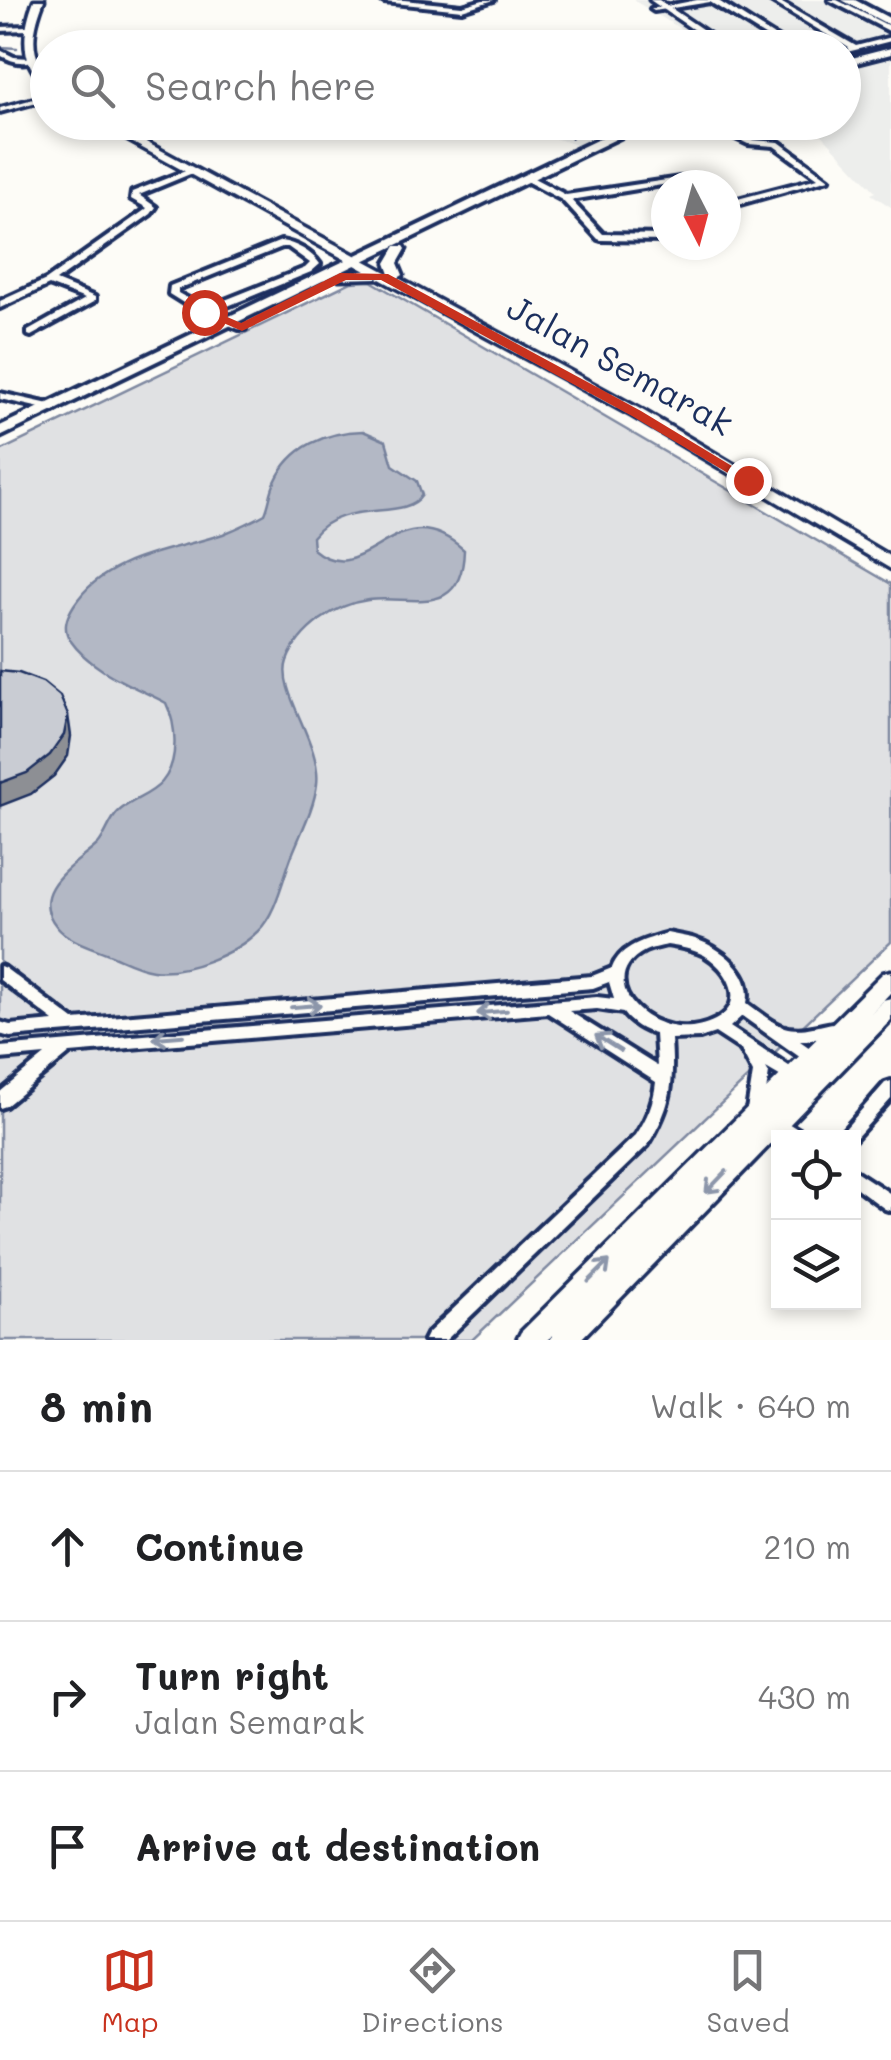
<!DOCTYPE html>
<html lang="en">
<head>
<meta charset="utf-8">
<style>
	:root { --surface:#fff; --page:#f6f6f6; --text:#202124; --muted:#757577; --line:#e0e0e0; --accent:#c8321e }
	body { margin:0; font-family:Mali,sans-serif; background:var(--page); color:var(--text) }
	.controls { position:absolute; right:30px; bottom:30px; display:grid; overflow:hidden; border-radius:0px; box-shadow:0 5px 15px #0003 }
	.controls button { width:90px; height:90px; display:grid; place-items:center; padding:0; border:0; border-bottom:2px solid var(--line); background:var(--surface); color:var(--text); font:50px sans-serif }
	.compass { position:absolute; left:651px; top:170px; width:90px; height:90px; border-radius:50%; background:var(--surface); box-shadow:0 5px 15px #0003; rotate:174deg }
	.stop { position:absolute; width:30px; height:30px; margin:-22px; border:8px solid #c8321e; border-radius:50%; background:#fff }
	.stop.end { background:#c8321e; border-color:#fff; box-shadow:0 2px 10px #0008 }
	.list { margin:0; padding:0; list-style:none }
	h2 { display:flex; justify-content:space-between; align-items:center; height:130px; margin:0; padding:0 40px; font-size:42px }
	h2 small { font-size:32px; font-weight:400; color:var(--muted) }
	.list li { display:grid; grid-template-columns:65px 1fr auto; gap:30px; align-items:center; box-sizing:border-box; height:150px; padding:0 40px; border-top:2px solid var(--line) }
	.list b { display:block; font-size:38px; white-space:nowrap }
	.list p { margin:0; font-size:32px; white-space:nowrap; color:var(--muted) }
	.list em { font-size:32px; font-style:normal; color:var(--muted) }
	.icon { flex:none; width:55px; height:55px; fill:none; stroke:currentColor; stroke-width:2; stroke-linecap:round; stroke-linejoin:round }
	.map { position:relative; flex:none; width:891px; height:1340px; overflow:hidden }
	.search { position:absolute; background:var(--surface); box-shadow:0 5px 15px #0003; left:30px; right:30px; top:30px; height:110px; display:flex; align-items:center; gap:25px; box-sizing:border-box; padding:0 35px; border-radius:55px; color:var(--muted); font-size:38px }
	.sheet { height:580px; background:var(--surface) }
	nav { display:flex; justify-content:space-around; align-items:center; box-sizing:border-box; height:140px; border-top:2px solid var(--line); background:var(--surface); font-size:28px; color:var(--muted) }
	nav a { display:grid; justify-items:center; gap:5px }
	nav .on { color:var(--accent) }
	.map>svg:first-child { display:block }
	.built { fill:#edeeec }
	.green { fill:#e0e1e3; stroke:#7e88a0; stroke-width:2.5 }
	.water { fill:#b3b8c5; stroke:#76819c; stroke-width:2.5 }
	.lines { fill:none; stroke-linecap:round; stroke-linejoin:round }
	.stream { stroke:#76819c; stroke-width:2.5 }
	.minor-casing { stroke:#1b2f5e; stroke-width:8 }
	.tertiary-casing { stroke:#1b2f5e; stroke-width:7 }
	.secondary-casing { stroke:#1b2f5e; stroke-width:7 }
	.primary-casing { stroke:#1b2f5e; stroke-width:8 }
	.minor { fill:#fdfcf7; fill-rule:evenodd }
	.tertiary { fill:#fdfcf7; fill-rule:evenodd }
	.secondary { fill:#fdfcf7; fill-rule:evenodd }
	.primary { fill:#fdfcf7; fill-rule:evenodd }
	.wall { fill:#adafb5; stroke:#1b2f5e; stroke-width:2.5 }
	.shaded-wall { fill:#8d8f94; stroke:#1b2f5e; stroke-width:2.5 }
	.building { fill:#c9ccd3; stroke:#1b2f5e; stroke-width:2.5 }
	.oneway { stroke:#8c96aa }
	.route { fill:#c8321e }
	.labels { text-anchor:middle; dominant-baseline:central; stroke-width:9; stroke-linejoin:round; paint-order:stroke }
	.street-label { font-size:35px; fill:#1b2f5e; stroke:#fdfcf7 }
</style>
</head>
<body>
<div class="map">
<svg width="891" height="1340" viewBox="0 0 891 1340">
	<rect width="100%" height="100%" fill="#fdfcf7"/>
	<filter id="ink" filterUnits="userSpaceOnUse"><feTurbulence type="fractalNoise" baseFrequency=".01" numOctaves="2"/><feDisplacementMap in="SourceGraphic" scale="20" xChannelSelector="R" yChannelSelector="G"/><feConvolveMatrix kernelMatrix="1 2 1 2 8 2 1 2 1" color-interpolation-filters="sRGB"/></filter>
	<g filter="url(#ink)">
		<path class="built" d="M633,0H844L891,26V44L844,56V48L711,47Z
			M891,57V207L871,194L876,192L811,123L844,122V69Z
			M506,123H632L583,147Z"/>
		<path class="green" d="M371,281L891,584V942L472,1340H0V451L351,282Z"/>
		<path class="water" d="M363,431L386,441L393,465L417,481L422,495C405,522 343,497 312,537L313,549C366,594 395,488 464,550C462,619 413,595 368,600C336,604 299,629 287,661C276,691 322,743 317,784C314,808 301,832 292,855C283,878 276,914 258,931C235,954 186,974 153,970C138,968 125,961 111,955C95,948 68,941 57,927C25,889 79,863 98,844C106,835 109,821 118,812C130,800 150,796 162,782C179,762 177,726 166,703C134,686 92,672 70,640C62,628 67,616 74,605C105,556 173,551 223,534C238,528 251,522 265,514C270,503 270,492 275,482C291,446 326,432 363,431Z"/>
		<g class="lines">
			<path class="stream" d="M0,47L17,48"/>
			<defs>
				<path id="minor" d="M381,0H404L462,6L483,0H494L462,10L384,2Z
					M697,0H717L793,48H784L710,2L654,11L651,9Z
					M769,0H777L856,46L891,37V41L847,52L849,48Z
					M829,0H837L891,27V32Z
					M0,27L28,26L31,28L28,30L0,31Z
					M0,50L14,57L30,58L34,60C23,65 10,61 0,55Z
					M48,95V99L0,112V108Z
					M702,122H714L753,140L779,142L829,179L726,208V202L818,178L774,146L748,144Z
					M188,170L195,172L139,195L156,207L151,214L56,281L95,297V301L31,336L28,335V331L85,299L49,285L0,308V301L46,280L145,210L147,208L131,199L132,192Z
					M524,176H530L566,195L680,178L684,180L680,182L571,200L603,234L666,235V241L601,240L598,239L562,200L524,180Z
					M281,241C295,243 312,252 320,264L311,272L213,312L245,325V329H239L201,314L169,294L170,286ZM282,247H288L310,263L305,268L205,308L178,293V289Z
					M0,393L58,406L59,408L54,411L0,399Z
					M667,933C675,935 684,936 692,938C719,946 754,971 747,1003C771,1020 782,1034 813,1027C825,1025 834,1021 846,1023L848,1027L846,1031L807,1041H800L823,1057L825,1061L823,1065L817,1067L811,1065L742,1016L730,1027L801,1074L803,1079L801,1084L795,1085L766,1068L769,1073L763,1110L761,1115L755,1117L749,1115L747,1110L753,1073L741,1050L715,1033L700,1038L671,1039C674,1084 672,1105 648,1145L446,1340H424L427,1334L636,1135C647,1118 654,1102 656,1082L548,1013L70,1053L6,1106L0,1108V1092L45,1055L0,1059V1047L597,997L614,999L609,982L593,988L10,1037L0,1034V1022L10,1025L54,1021L0,980V966L5,968L74,1020L592,976L612,968C621,945 645,940 667,933ZM667,945C680,947 692,949 704,955C728,969 748,1003 715,1020C656,1050 588,980 645,951C651,948 660,947 667,945ZM597,1009L623,1013C630,1023 643,1031 655,1034L657,1066L569,1011Z
					M891,1081V1099L854,1140V1138H837L885,1083Z
					M775,1115L804,1133L806,1138C790,1138 776,1137 767,1122L769,1117Z
					M854,1170L891,1194V1211L885,1209L854,1186Z"/>
				<path id="tertiary" d="M650,0H659L730,48H720Z"/>
				<path id="secondary" d="M34,0H44C36,21 29,43 40,64C44,74 48,76 48,87C19,65 22,31 34,0Z
					M95,122H109L390,274L386,263L396,246H404L406,249L398,263L403,275L398,278L642,410L891,557V569L632,416L378,278L339,279V273L366,271Z
					M891,971V992L870,1014L883,1000L891,998V1020L580,1340H550L553,1335L547,1340H517L521,1332L883,973Z"/>
				<path id="primary" d="M842,0H855L891,19V26Z
					M891,48V54L844,66V60Z
					M634,122H651L0,437V426Z"/>
			</defs>
			<use href="#minor" class="minor-casing"/>
			<use href="#tertiary" class="tertiary-casing"/>
			<use href="#secondary" class="secondary-casing"/>
			<use href="#primary" class="primary-casing"/>
			<use href="#minor" class="minor"/>
			<use href="#tertiary" class="tertiary"/>
			<use href="#secondary" class="secondary"/>
			<use href="#primary" class="primary"/>
		</g>
		<path class="wall" d="M521,122H587L586,129L572,137Z"/>
		<path class="shaded-wall" d="M576,122H587L586,129L572,137L573,125Z
			M68,715L71,736L68,756L54,776L31,794L0,806V783Z"/>
		<path class="building" d="M0,671L19,673L43,682L60,696L68,715L64,735L50,755L27,773L0,783Z"/>
		<defs><path id="oneway-shaft" d="M-6 0H5M1.5-3L5.5 0L1.5 3" fill="none" stroke-width="1.6" stroke-linecap="round" stroke-linejoin="round" transform="scale(2.5)"/></defs>
		<g class="oneway">
			<use href="#oneway-shaft" transform="translate(306 1006) rotate(-5)"/>
			<use href="#oneway-shaft" transform="translate(492 1012) rotate(175)"/>
			<use href="#oneway-shaft" transform="translate(168 1037) rotate(175)"/>
			<use href="#oneway-shaft" transform="translate(608 1043) rotate(-148)"/>
			<use href="#oneway-shaft" transform="translate(716 1182) rotate(134)"/>
			<use href="#oneway-shaft" transform="translate(599 1271) rotate(-45)"/>
		</g>
	</g>
	<path class="route" d="M340,273L388,274L641,411L755,480L743,482L632,416L381,280H346L242,331L198,312L209,309L241,323Z"/>
	<g class="labels">
		<g class="street-label">
			<text transform="translate(621 364) rotate(29)">Jalan Semarak</text>
		</g>
	</g>
</svg>
<div class="controls">
<button><svg class="icon" aria-label="locate" viewBox="0 0 24 24"><circle cx="12" cy="12" r="6"/><path d="M12 2v4M12 18v4M2 12h4M18 12h4"/></svg></button>
<button><svg class="icon" aria-label="layers" viewBox="0 0 24 24"><path d="M12 4l9 5-9 5-9-5zM3 14l9 5 9-5"/></svg></button>
</div>
<svg class="compass" viewBox="-18 -18 36 36"><path d="M0-13l5 13h-10z" fill="#e53935"/><path d="M0 13l5-13h-10z" fill="#757577"/></svg>
<div class="stop" style="left:204px;top:312px"></div>
<div class="stop end" style="left:748px;top:480px"></div>
<div class="search"><svg class="icon" aria-label="search" viewBox="0 0 24 24"><circle cx="10" cy="10" r="6"/><path d="M15 15l6 6"/></svg>Search here</div>
</div>
<section class="sheet">
<h2>8 min<small>Walk · 640 m</small></h2>
<ul class="list">
<li><svg class="icon" aria-label="ahead" viewBox="0 0 24 24"><path d="M12 20V5M6 11l6-6 6 6"/></svg><div><b>Continue</b></div><em>210 m</em></li>
<li><svg class="icon" aria-label="right" viewBox="0 0 24 24"><path d="M7 20v-9h11M14 6l5 5-5 5"/></svg><div><b>Turn right</b><p>Jalan Semarak</p></div><em>430 m</em></li>
<li><svg class="icon" aria-label="arrive" viewBox="0 0 24 24"><path d="M6 21V4h12l-3 4 3 4H6"/></svg><div><b>Arrive at destination</b></div></li>
</ul>
</section>
<nav>
<a class="on"><svg class="icon" aria-label="map" viewBox="0 0 24 24"><path d="M3 6l6-2 6 2 6-2v14l-6 2-6-2-6 2zM9 4v14M15 6v14"/></svg>Map</a>
<a><svg class="icon" aria-label="directions" viewBox="0 0 24 24"><path d="M12 3l9 9-9 9-9-9zM9 14v-3h6M13 9l2 2-2 2"/></svg>Directions</a>
<a><svg class="icon" aria-label="saved" viewBox="0 0 24 24"><path d="M7 4h10v16l-5-4-5 4z"/></svg>Saved</a>
</nav>
</body>
</html>
